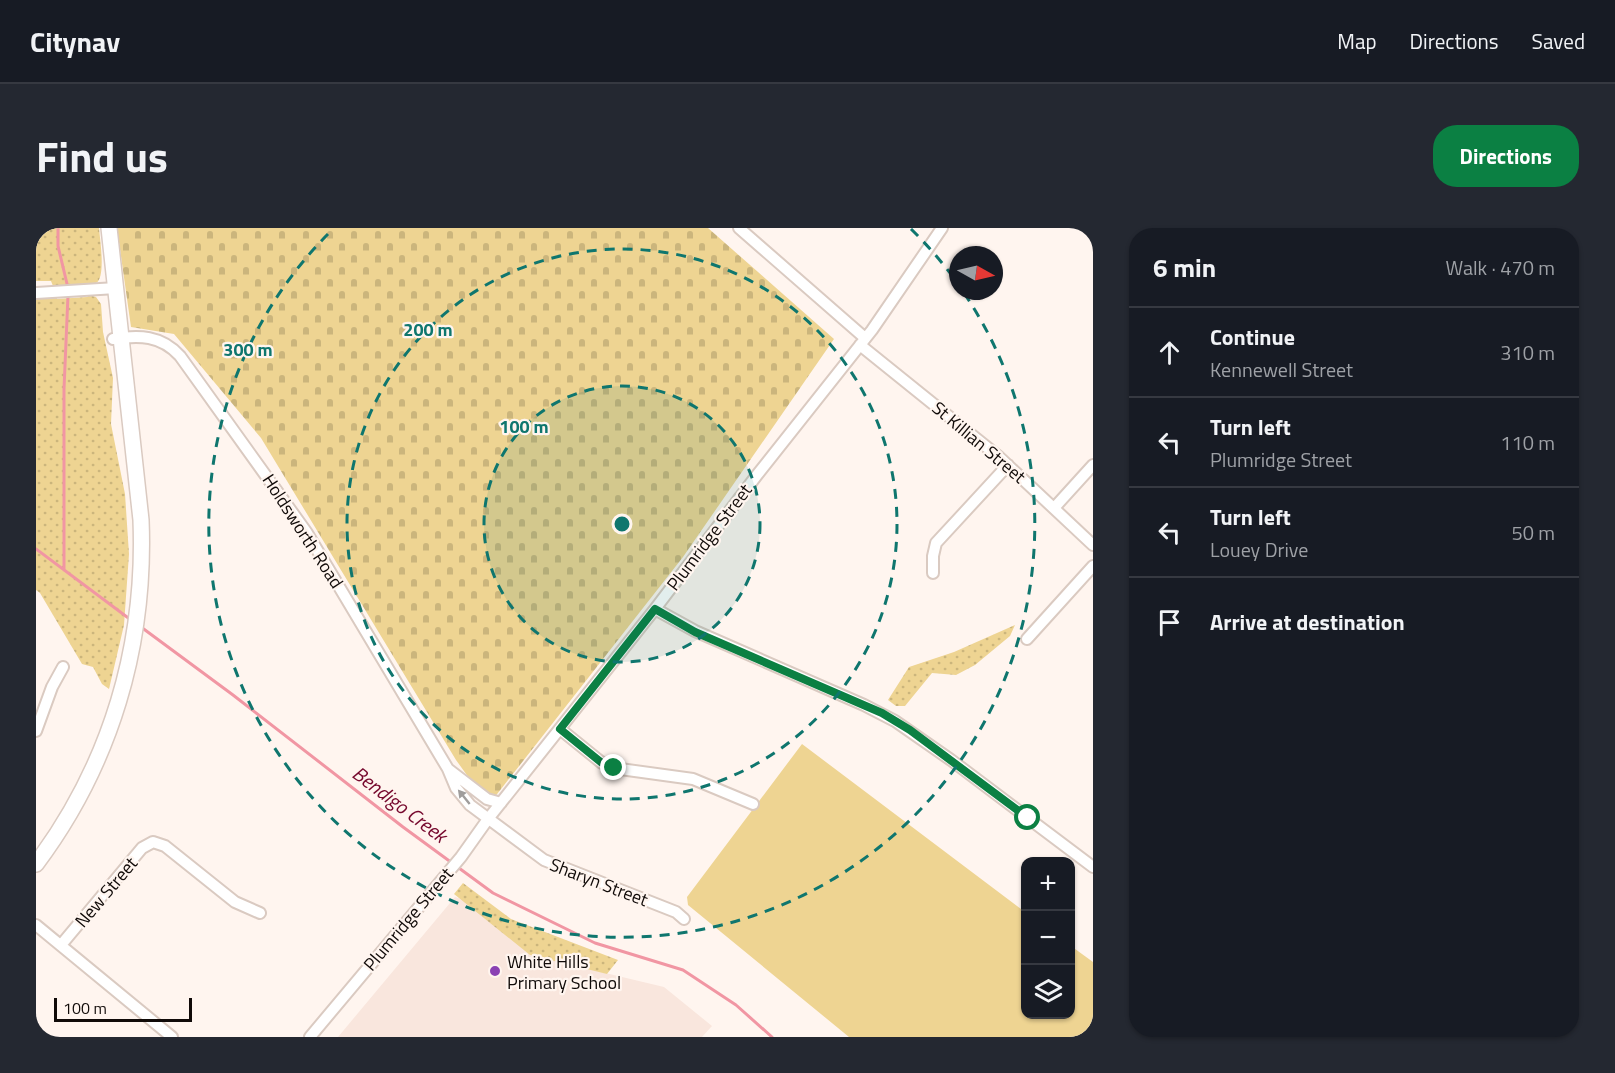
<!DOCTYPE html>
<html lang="en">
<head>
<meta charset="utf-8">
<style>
	:root { --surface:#171b24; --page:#242831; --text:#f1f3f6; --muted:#9ea1a6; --line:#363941; --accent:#0b8043 }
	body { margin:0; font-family:"Titillium Web",sans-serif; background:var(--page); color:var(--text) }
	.controls { position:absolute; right:18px; bottom:18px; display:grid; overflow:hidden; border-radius:12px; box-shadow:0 2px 4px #0004 }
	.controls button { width:54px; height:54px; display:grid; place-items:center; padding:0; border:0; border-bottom:2px solid var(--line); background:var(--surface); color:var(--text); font:30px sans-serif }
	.compass { position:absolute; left:913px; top:18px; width:54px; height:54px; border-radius:50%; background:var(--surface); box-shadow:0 2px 4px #0004; rotate:98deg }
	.scale { position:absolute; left:18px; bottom:15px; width:138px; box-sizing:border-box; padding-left:6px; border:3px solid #100a08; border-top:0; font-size:16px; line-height:21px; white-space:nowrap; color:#100a08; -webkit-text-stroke:4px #fff5ef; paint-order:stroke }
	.stop { position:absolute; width:18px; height:18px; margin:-14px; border:4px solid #0b8043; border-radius:50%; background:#fff }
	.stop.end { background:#0b8043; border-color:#fff; box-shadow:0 2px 6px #0008 }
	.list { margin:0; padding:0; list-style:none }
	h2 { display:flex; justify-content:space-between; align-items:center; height:78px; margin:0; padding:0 24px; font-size:26px }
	h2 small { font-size:20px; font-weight:400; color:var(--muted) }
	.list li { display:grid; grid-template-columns:39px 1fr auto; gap:18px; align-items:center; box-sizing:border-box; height:90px; padding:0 24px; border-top:2px solid var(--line) }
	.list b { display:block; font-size:22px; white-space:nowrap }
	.list p { margin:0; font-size:20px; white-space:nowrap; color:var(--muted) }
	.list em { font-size:20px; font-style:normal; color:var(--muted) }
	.icon { flex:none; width:33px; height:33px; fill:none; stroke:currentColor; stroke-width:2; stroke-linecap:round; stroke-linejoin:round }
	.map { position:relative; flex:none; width:1057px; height:809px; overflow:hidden; border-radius:24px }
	header { display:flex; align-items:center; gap:36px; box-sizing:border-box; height:84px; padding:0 30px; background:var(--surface); border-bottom:2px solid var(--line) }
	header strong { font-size:28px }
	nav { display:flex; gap:33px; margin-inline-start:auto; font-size:21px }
	.intro { display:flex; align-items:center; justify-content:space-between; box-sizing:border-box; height:144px; padding:0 36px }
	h1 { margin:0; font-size:42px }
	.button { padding:15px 27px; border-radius:24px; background:var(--accent); color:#fff; font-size:21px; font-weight:700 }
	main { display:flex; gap:36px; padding:0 36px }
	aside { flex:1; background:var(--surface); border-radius:24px; box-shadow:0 2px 4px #0004 }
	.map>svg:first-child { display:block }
	.built { fill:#f9e6dd }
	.green { fill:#eed492 }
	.cemetery { fill:url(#cemetery-stones) }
	.park { fill:url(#park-dots) }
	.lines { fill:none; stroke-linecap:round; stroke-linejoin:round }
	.stream { stroke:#f196a3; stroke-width:3 }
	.street-casing { stroke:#dacac1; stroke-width:14 }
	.secondary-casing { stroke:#dacac1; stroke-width:18 }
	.street { stroke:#fff; stroke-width:10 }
	.secondary { stroke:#fff; stroke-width:15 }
	.oneway { fill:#9f9d9c }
	.route { stroke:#0b8043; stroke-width:8 }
	.ring { fill:none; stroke:#0f766e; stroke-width:3; stroke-dasharray:10 8 }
	.poi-dot { fill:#8b41b3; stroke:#fff5ef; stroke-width:2 }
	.labels { text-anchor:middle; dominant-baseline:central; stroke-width:4.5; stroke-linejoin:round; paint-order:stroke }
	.street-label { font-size:18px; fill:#100a08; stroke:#fff5ef }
	.poi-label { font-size:18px; fill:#100a08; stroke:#fff5ef; text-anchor:start }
	.water-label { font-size:20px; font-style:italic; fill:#76082d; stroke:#fff5ef }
	.centre { fill:#0f766e; stroke:#fff5ef; stroke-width:3 }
	.ring-label { font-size:18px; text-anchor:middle; font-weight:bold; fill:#0f766e; stroke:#fff5ef; stroke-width:4.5; stroke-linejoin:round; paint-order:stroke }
</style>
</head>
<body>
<header>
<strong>Citynav</strong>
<nav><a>Map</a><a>Directions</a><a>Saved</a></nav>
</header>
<div class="intro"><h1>Find us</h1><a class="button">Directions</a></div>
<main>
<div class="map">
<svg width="1057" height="809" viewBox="0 0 1057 809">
	<defs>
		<pattern id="cemetery-stones" width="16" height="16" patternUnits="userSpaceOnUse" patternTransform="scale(1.5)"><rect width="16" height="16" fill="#eed492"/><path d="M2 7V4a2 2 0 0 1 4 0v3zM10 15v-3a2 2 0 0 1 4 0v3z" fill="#cbb57c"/></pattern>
		<pattern id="park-dots" width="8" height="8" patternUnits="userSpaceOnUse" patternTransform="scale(1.5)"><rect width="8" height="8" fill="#eed492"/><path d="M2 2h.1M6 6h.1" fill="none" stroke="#cbb57c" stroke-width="1.8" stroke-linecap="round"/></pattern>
	</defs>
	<rect width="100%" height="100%" fill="#fff5ef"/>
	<path class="built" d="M419,669L435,674L494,727L628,759L676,798L666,809H302Z"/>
	<path class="green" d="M766,516L989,684L990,786H1034L1035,718L1057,734V809H813L652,677L651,669Z"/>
	<path class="cemetery" d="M81,0H672L798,111L647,329L458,570L433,550L420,532L225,210L138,106L95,99Z"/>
	<path class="park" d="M0,0H63C64,11 70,50 60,55C52,59 28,58 17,58L15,53H0Z
		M53,67L60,69L65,76L67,104L77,150L75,196L89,266L93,326L88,397L73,461L66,456L57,439L46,436L4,365L0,362V69L20,68L21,71L51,69Z
		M979,397L974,408L939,437L920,447L896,445L869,478H860L852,472L873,439L918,424Z
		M427,655L475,691L582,732L571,746L494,727L418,666Z"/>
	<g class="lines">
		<path class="stream" d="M22,0V18L32,60
			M0,321L95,392
			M28,342V161L32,67
			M105,399L197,467L367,599L457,665L559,715L647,742L700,777L736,809"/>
		<defs>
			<path id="street" d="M703,0L829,110
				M0,65L80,60
				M77,111C103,107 125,107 144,128L271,305L412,541L420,560L434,577L508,632L640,684L648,691
				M824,117L963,229L1057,317
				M1018,280L1057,237
				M897,345V328L900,315L972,237
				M619,381L659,403L828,477L859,493L915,532L1057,639
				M991,411L1057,338
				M524,501L566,535L577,540L657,551L717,576
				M0,503L16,459L27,439
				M412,541L451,571L465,575
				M0,697L136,809
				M25,717L106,620L117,614L129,618L199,674L224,685
				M274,809L425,629L452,591L619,381L721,247L836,102L906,0"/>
			<path id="secondary" d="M0,636C75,536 110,417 105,292L73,0"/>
		</defs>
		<use href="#street" class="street-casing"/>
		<use href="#secondary" class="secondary-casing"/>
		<use href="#street" class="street"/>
		<use href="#secondary" class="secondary"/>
	</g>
	<defs><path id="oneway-solid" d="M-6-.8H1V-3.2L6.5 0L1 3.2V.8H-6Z" transform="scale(1.5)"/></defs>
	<use class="oneway" href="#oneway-solid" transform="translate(428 569) rotate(-129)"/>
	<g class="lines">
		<path class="route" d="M578,540L566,535L524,501L619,381L659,404L846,485L874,502L992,590"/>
	</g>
	<circle cx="586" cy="296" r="138" fill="#0f766e" fill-opacity=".12"/>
	<g class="ring">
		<circle cx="586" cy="296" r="138"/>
		<circle cx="586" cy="296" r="275"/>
		<path d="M875 1A413 413 0 0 1 920 53M928 65A413 413 0 1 1 297 1"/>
	</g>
	<circle class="poi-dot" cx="459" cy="743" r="6"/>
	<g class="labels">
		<g class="street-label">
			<text transform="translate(943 214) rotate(40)">St Killian Street</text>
			<text transform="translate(267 303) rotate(57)">Holdsworth Road</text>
			<text transform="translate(673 309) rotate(-53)">Plumridge Street</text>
			<text transform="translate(563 654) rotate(21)">Sharyn Street</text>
			<text transform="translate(70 664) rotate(-50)">New Street</text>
			<text transform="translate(372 691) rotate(-50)">Plumridge Street</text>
		</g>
		<g class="poi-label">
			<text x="471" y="733">White Hills<tspan x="471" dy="21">Primary School</tspan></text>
		</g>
		<g class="water-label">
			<text transform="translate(364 576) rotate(37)">Bendigo Creek</text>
		</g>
	</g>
	<circle cx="586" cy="296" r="9" class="centre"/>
	<g class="ring-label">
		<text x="392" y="108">200 m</text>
		<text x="212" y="128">300 m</text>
		<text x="488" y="205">100 m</text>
	</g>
</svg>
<div class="controls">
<button>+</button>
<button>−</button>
<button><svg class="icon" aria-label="layers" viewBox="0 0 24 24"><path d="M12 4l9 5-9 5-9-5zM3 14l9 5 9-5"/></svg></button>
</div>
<svg class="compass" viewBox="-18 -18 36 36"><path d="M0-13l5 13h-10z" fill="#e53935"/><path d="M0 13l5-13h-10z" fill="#9ea1a6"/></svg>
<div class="scale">100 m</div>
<div class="stop" style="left:992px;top:590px"></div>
<div class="stop end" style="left:578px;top:540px"></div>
</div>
<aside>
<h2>6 min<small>Walk · 470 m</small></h2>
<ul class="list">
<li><svg class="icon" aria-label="ahead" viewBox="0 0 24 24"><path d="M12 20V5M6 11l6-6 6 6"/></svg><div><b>Continue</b><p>Kennewell Street</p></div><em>310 m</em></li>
<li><svg class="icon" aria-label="left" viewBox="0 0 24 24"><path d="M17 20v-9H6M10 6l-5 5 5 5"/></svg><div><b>Turn left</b><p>Plumridge Street</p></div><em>110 m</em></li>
<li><svg class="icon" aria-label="left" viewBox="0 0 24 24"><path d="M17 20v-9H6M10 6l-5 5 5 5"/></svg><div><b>Turn left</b><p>Louey Drive</p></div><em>50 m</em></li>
<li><svg class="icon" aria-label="arrive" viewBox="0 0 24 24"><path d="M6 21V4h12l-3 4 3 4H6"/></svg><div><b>Arrive at destination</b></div></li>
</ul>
</aside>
</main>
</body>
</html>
